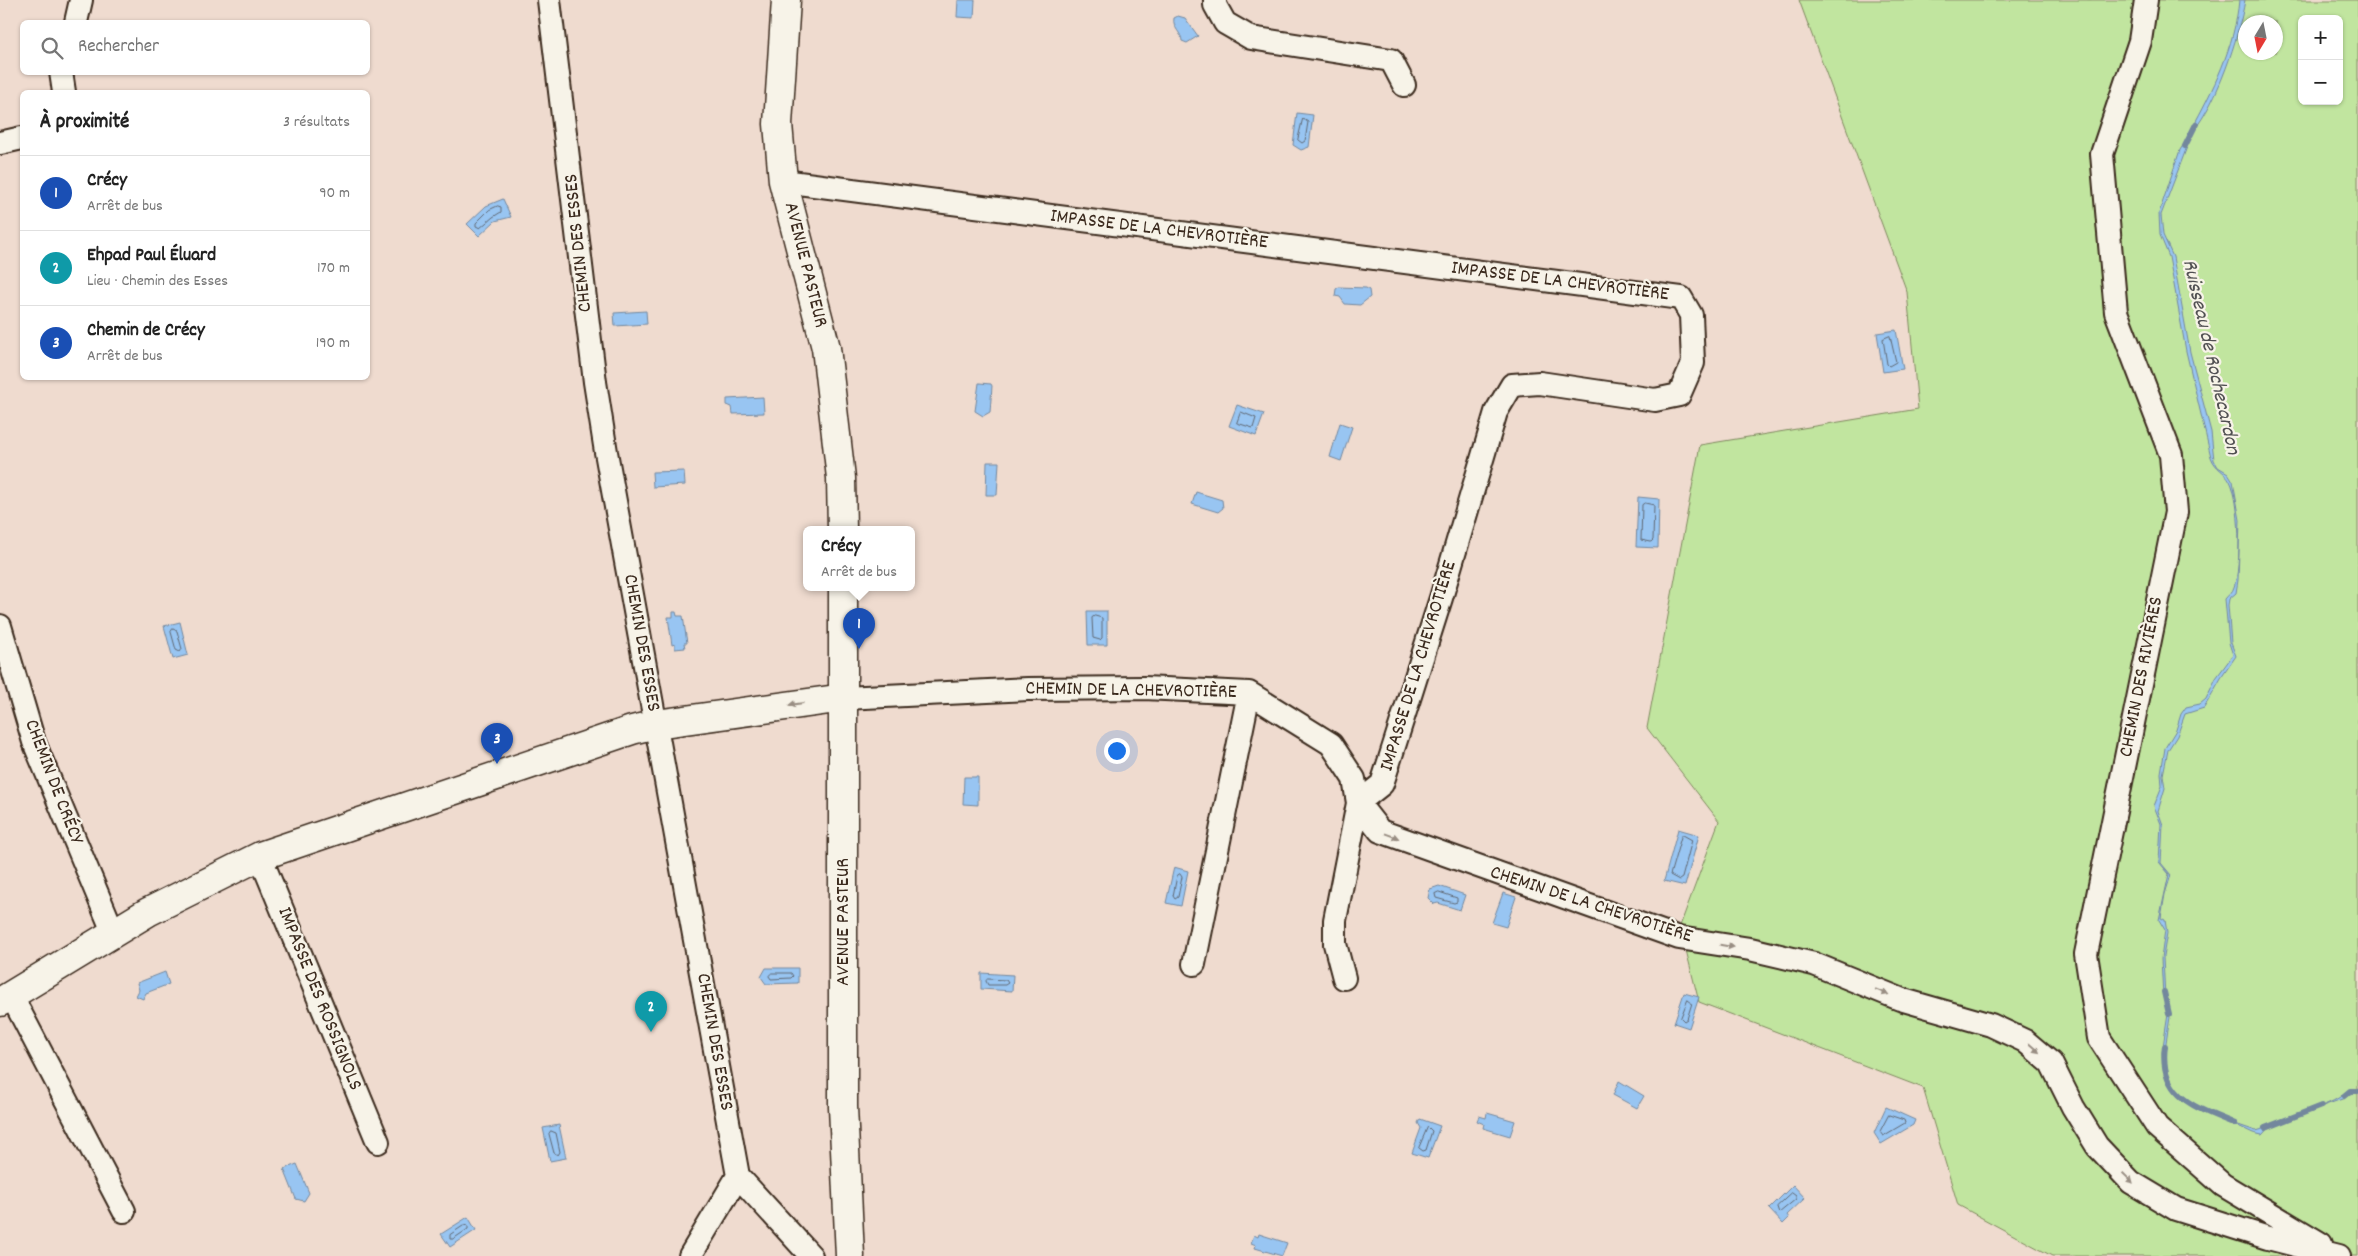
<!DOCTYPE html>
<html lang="fr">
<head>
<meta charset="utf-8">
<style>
	:root { --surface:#fff; --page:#f6f6f6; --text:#222; --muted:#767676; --line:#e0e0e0; --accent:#db2777 }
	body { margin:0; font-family:Dekko,sans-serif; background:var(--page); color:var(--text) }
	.controls { position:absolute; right:15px; top:15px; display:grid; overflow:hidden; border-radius:8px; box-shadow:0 1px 4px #0004 }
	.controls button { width:45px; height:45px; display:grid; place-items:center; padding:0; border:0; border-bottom:1px solid var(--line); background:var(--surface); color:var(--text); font:25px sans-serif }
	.compass { position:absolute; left:2238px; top:15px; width:45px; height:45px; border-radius:50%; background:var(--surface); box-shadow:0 1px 4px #0004; rotate:190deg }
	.you { position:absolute; left:1116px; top:750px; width:18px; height:18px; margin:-12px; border:4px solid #fff; border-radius:50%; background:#1a73e8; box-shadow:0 0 0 8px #1a73e833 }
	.badge { display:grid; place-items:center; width:32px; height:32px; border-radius:50%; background:var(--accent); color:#fff; font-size:16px; font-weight:700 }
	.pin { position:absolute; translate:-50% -41px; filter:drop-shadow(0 1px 2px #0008) }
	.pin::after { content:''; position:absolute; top:26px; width:18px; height:15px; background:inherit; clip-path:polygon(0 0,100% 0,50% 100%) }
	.popup { position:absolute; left:803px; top:526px; width:112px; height:65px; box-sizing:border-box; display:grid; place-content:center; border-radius:8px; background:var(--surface); filter:drop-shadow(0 1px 4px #0005); font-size:16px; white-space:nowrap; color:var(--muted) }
	.popup b { font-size:19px; color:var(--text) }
	.popup::after { content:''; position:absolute; left:50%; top:100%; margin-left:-10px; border:10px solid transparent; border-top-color:var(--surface) }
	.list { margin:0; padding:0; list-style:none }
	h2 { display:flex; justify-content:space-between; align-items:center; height:65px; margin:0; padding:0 20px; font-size:21px }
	h2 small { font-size:16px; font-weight:400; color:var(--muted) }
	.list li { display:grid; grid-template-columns:32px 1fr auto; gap:15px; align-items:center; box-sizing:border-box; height:75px; padding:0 20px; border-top:1px solid var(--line) }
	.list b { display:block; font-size:19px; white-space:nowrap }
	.list p { margin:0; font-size:16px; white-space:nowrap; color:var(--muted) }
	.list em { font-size:16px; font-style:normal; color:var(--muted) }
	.icon { flex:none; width:28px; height:28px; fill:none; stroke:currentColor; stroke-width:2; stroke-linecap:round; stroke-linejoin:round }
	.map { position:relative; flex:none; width:2358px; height:1256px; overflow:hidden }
	.search { position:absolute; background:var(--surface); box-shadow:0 1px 4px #0004; left:20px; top:20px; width:350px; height:55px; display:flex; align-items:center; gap:12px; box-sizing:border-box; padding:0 18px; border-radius:8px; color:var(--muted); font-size:19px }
	.panel { position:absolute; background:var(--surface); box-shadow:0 1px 4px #0004; left:20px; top:90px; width:350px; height:290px; border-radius:8px }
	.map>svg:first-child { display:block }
	.green { fill:#c1e59f; stroke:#7e885e; fill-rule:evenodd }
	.water { fill:#98c5f2; stroke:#73879d }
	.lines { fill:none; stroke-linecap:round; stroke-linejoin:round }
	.shore { stroke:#606873; stroke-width:1 }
	.stream { stroke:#73879d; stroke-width:6 }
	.minor-casing { stroke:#3b2a1e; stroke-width:26 }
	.tertiary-casing { stroke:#3b2a1e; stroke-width:31 }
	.secondary-casing { stroke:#3b2a1e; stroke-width:31 }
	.minor { stroke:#f7f3e8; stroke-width:22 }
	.tertiary { stroke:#f7f3e8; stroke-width:28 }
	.secondary { stroke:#f7f3e8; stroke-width:28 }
	.oneway { fill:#998e83 }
	.labels { text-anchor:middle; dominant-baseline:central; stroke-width:4.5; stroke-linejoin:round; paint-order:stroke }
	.street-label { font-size:20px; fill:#3b2a1e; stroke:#f7f3e8 }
	.water-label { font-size:21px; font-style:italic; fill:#525153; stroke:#f7f3e8 }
</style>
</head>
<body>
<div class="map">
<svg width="2358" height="1256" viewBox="0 0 2358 1256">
	<rect width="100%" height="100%" fill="#efdbcf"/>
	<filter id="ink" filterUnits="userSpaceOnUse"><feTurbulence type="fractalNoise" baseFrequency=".02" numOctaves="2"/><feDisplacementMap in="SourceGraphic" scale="10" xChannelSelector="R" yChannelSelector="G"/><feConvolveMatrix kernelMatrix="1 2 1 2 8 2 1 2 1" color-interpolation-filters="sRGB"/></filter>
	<g filter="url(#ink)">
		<path class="green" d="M1799,0H2358V1256H2052L1958,1205L1923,1088L1699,1002L1680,926L1719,821L1647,728L1700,445L1918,409L1907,292ZM2302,19H2339V101H2302ZM2246,22H2276V52H2246Z"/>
		<path class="water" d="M958,0H975L974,18L957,17Z
			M2239,0H2245C2239,37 2217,103 2193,131L2191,130C2213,90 2235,46 2239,0Z
			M1178,16L1185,18L1198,36L1187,43L1182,41C1182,33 1172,28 1174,18Z
			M1297,113L1313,115L1309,147L1301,150L1293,145Z
			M2188,138L2190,139L2161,215L2163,235L2173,257L2190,352L2211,432L2214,460L2218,467L2228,473L2233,481L2240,520L2238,580L2236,593L2229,599L2228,605L2231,643L2236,656L2221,678L2204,708L2185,714L2177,736L2168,750L2163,775L2165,788L2158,811L2163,825L2161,863L2171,875L2165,894L2161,918L2165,920L2167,933L2163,957L2165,997L2170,1017L2163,1062L2169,1081L2188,1103L2209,1115L2256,1131C2263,1130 2268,1125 2274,1123C2296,1114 2333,1106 2349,1090H2353L2350,1091L2345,1098L2272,1124L2262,1135L2253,1133L2221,1118L2209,1115L2188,1104L2170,1085L2166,1076L2162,1053L2168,1014L2163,996L2161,959L2165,930L2159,920L2169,874L2159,862L2161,824L2154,806L2162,786L2161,773L2165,748L2176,730L2181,714L2186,707L2200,704L2206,699L2216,678L2233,655L2229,643L2225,599C2228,595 2233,592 2234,587C2242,567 2240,500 2230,481C2225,471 2215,469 2211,457L2186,351L2169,257L2160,235L2159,213L2180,150Z
			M503,199L511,217L495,221L479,236L467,224L486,206Z
			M1339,287L1366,288L1369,290L1370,297L1360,305L1345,304L1340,297L1335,296L1336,289Z
			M646,311L647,324L615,326L614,313Z
			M1896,330L1903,369L1883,372L1877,333Z
			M979,383L991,384L992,386L990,412L983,416L975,411Z
			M763,397L764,413L733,414L732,407L727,405V399Z
			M1237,405L1264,414L1256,436L1229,426Z
			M1340,423L1352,427L1341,461L1330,457Z
			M987,462H999L997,495H986Z
			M684,471L685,485L653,487L652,472Z
			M1196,492L1222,500L1223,508L1218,512L1192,504Z
			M1638,497L1659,499L1658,548L1636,547Z
			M1087,611H1107V645H1088Z
			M673,612H676L677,616H683L687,643H684L685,648L675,649V644L672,645L668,617H673Z
			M180,622L188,655L173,659L164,626Z
			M964,777H978V805L963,804Z
			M1678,829L1699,835L1685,886L1664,881Z
			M1174,867L1188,871L1181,906L1166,903Z
			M1439,886L1465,895L1460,910L1438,903L1434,904L1428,898L1430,889Z
			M1503,893L1516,897L1506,927L1492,923Z
			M766,968H798V983L766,984L761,977Z
			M165,972L169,984L146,993L143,999L136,996L139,990L137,983Z
			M981,973L1013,975L1012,991L981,989Z
			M1684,993L1699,997L1689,1028L1674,1023Z
			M1619,1081L1644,1096L1637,1108L1613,1095Z
			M1886,1107L1915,1120L1913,1125L1881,1144L1874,1133Z
			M1487,1113L1515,1121L1510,1136L1483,1128L1484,1124L1477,1121L1479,1116L1486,1118Z
			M1420,1119L1440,1126L1428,1158L1412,1153L1421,1128L1418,1123Z
			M559,1125L566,1158L550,1161L543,1128Z
			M297,1164L309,1193L304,1201L296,1199L284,1169Z
			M1793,1185L1805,1198L1787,1215L1789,1218L1783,1224L1769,1209Z
			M468,1217L476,1230L450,1247L441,1234Z
			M1259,1234L1287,1243L1282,1256L1255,1248L1256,1245L1251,1243L1254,1235L1258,1237Z"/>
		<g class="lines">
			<path class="shore" d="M1303,119L1308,122L1305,141L1302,143L1298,140Z
				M498,206L501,207V212L493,217L480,228L476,226V223L489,210Z
				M1890,336L1896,362L1889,366L1887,364L1883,339Z
				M1241,412L1256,418L1253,428L1237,423Z
				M1645,503L1654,505L1653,540L1651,542L1641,540L1642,505Z
				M1095,616L1102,618V638L1100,640L1093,638L1092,618Z
				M173,629L177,631L182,649L180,652L176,650L171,632Z
				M1683,835L1692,840L1682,878L1679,880L1670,875L1681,837Z
				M1180,874L1182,877L1178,897L1175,899L1173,896L1177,876Z
				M1439,892L1457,898V902L1454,903L1436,898L1435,894Z
				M772,973H791L793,976L791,978L771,979L769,976Z
				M988,979L1006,980L1008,983L1005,985H988L986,981Z
				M1688,1000L1692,1003L1687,1019L1684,1021L1681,1018Z
				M1889,1115L1904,1120L1905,1123L1883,1136L1880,1132Z
				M1428,1127L1432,1131L1426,1150L1423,1151L1419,1148Z
				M551,1131L556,1133L560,1152L558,1155L554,1153L549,1134Z
				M1792,1193L1796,1196V1199L1779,1213L1777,1207Z
				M465,1225L468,1226V1229L453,1239H450V1235Z"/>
			<path class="stream" d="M2185,146L2196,124
				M2164,992L2169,1014
				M2165,1046C2158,1098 2198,1108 2235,1124
				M2344,1096L2350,1091H2358
				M2265,1128L2321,1106"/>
			<defs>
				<path id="minor" d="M549,0L595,382L606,452L738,1176L811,1256
					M1215,0V5L1225,23L1251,38L1391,60L1404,85
					M2146,0L2140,41L2102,154L2116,312L2171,455L2176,512L2086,954L2099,1038L2157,1127L2223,1185L2321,1244
					M76,22L81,0
					M61,72L64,92
					M0,143L22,138
					M783,181L1681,298L1691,315L1693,363L1679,395L1655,400L1540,383L1512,385L1496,412L1441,598L1382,784L1358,803
					M0,626L34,742L114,934
					M844,698L1028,689L1144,688L1249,693L1331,744L1354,779L1358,803L1380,831L1679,938L1750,949L1814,964L1900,999L1991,1025L2025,1041L2051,1063L2073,1107L2097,1146L2131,1182L2176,1209L2268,1238L2339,1256
					M260,856L378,1142
					M1194,964L1249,693
					M1344,978L1335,944V920L1358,803
					M11,995L124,1211
					M690,1256L738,1176"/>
				<path id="tertiary" d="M0,1002L148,912L260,856L632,730L656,724L844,698"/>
				<path id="secondary" d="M786,0L778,124L783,181L826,348L841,478L842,530
					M843,588V1107L850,1256"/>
			</defs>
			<use href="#minor" class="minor-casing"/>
			<use href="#tertiary" class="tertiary-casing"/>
			<use href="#secondary" class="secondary-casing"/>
			<use href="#minor" class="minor"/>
			<use href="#tertiary" class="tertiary"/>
			<use href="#secondary" class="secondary"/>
		</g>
		<defs><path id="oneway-solid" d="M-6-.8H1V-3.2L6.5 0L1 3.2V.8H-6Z" transform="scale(1.25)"/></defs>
		<g class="oneway">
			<use href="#oneway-solid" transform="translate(796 704) rotate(172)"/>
			<use href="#oneway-solid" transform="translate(1392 836) rotate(20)"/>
			<use href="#oneway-solid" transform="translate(1727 946) rotate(9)"/>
			<use href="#oneway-solid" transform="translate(1882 992) rotate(22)"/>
			<use href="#oneway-solid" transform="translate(2034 1048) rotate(41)"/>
			<use href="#oneway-solid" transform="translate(2128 1178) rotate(44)"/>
		</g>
	</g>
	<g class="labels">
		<g class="street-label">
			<text transform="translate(1159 230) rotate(7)">IMPASSE DE LA CHEVROTIÈRE</text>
			<text transform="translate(579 243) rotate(-96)">CHEMIN DES ESSES</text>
			<text transform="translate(805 265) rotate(76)">AVENUE PASTEUR</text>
			<text transform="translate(1560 282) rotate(7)">IMPASSE DE LA CHEVROTIÈRE</text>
			<text transform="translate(641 643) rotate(80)">CHEMIN DES ESSES</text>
			<text transform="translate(1419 666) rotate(-73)">IMPASSE DE LA CHEVROTIÈRE</text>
			<text transform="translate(2142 677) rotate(-79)">CHEMIN DES RIVIÈRES</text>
			<text transform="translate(1131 691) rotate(1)">CHEMIN DE LA CHEVROTIÈRE</text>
			<text transform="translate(53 782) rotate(69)">CHEMIN DE CRÉCY</text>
			<text transform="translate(1591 905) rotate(18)">CHEMIN DE LA CHEVROTIÈRE</text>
			<text transform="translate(844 922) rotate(-90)">AVENUE PASTEUR</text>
			<text transform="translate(319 999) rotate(68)">IMPASSE DES ROSSIGNOLS</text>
			<text transform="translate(714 1042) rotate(80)">CHEMIN DES ESSES</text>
		</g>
		<g class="water-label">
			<text transform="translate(2210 357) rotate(77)">Ruisseau de Rochecardon</text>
		</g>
	</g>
</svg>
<div class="controls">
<button>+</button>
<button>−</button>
</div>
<svg class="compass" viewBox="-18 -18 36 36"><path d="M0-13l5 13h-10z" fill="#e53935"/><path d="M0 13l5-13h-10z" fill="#767676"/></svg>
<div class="you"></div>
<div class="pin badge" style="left:859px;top:649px;background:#1a4fb4">1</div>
<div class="popup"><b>Crécy</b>Arrêt de bus</div>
<div class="pin badge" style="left:651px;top:1032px;background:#0f9aa8">2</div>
<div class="pin badge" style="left:497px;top:764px;background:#1a4fb4">3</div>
<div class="search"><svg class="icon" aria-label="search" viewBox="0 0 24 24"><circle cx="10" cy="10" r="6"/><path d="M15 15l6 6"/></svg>Rechercher</div>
<section class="panel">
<h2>À proximité<small>3 résultats</small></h2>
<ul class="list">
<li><span class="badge" style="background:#1a4fb4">1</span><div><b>Crécy</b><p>Arrêt de bus</p></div><em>90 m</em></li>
<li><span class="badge" style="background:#0f9aa8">2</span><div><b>Ehpad Paul Éluard</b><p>Lieu · Chemin des Esses</p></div><em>170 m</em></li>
<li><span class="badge" style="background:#1a4fb4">3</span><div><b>Chemin de Crécy</b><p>Arrêt de bus</p></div><em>190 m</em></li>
</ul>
</section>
</div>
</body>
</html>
